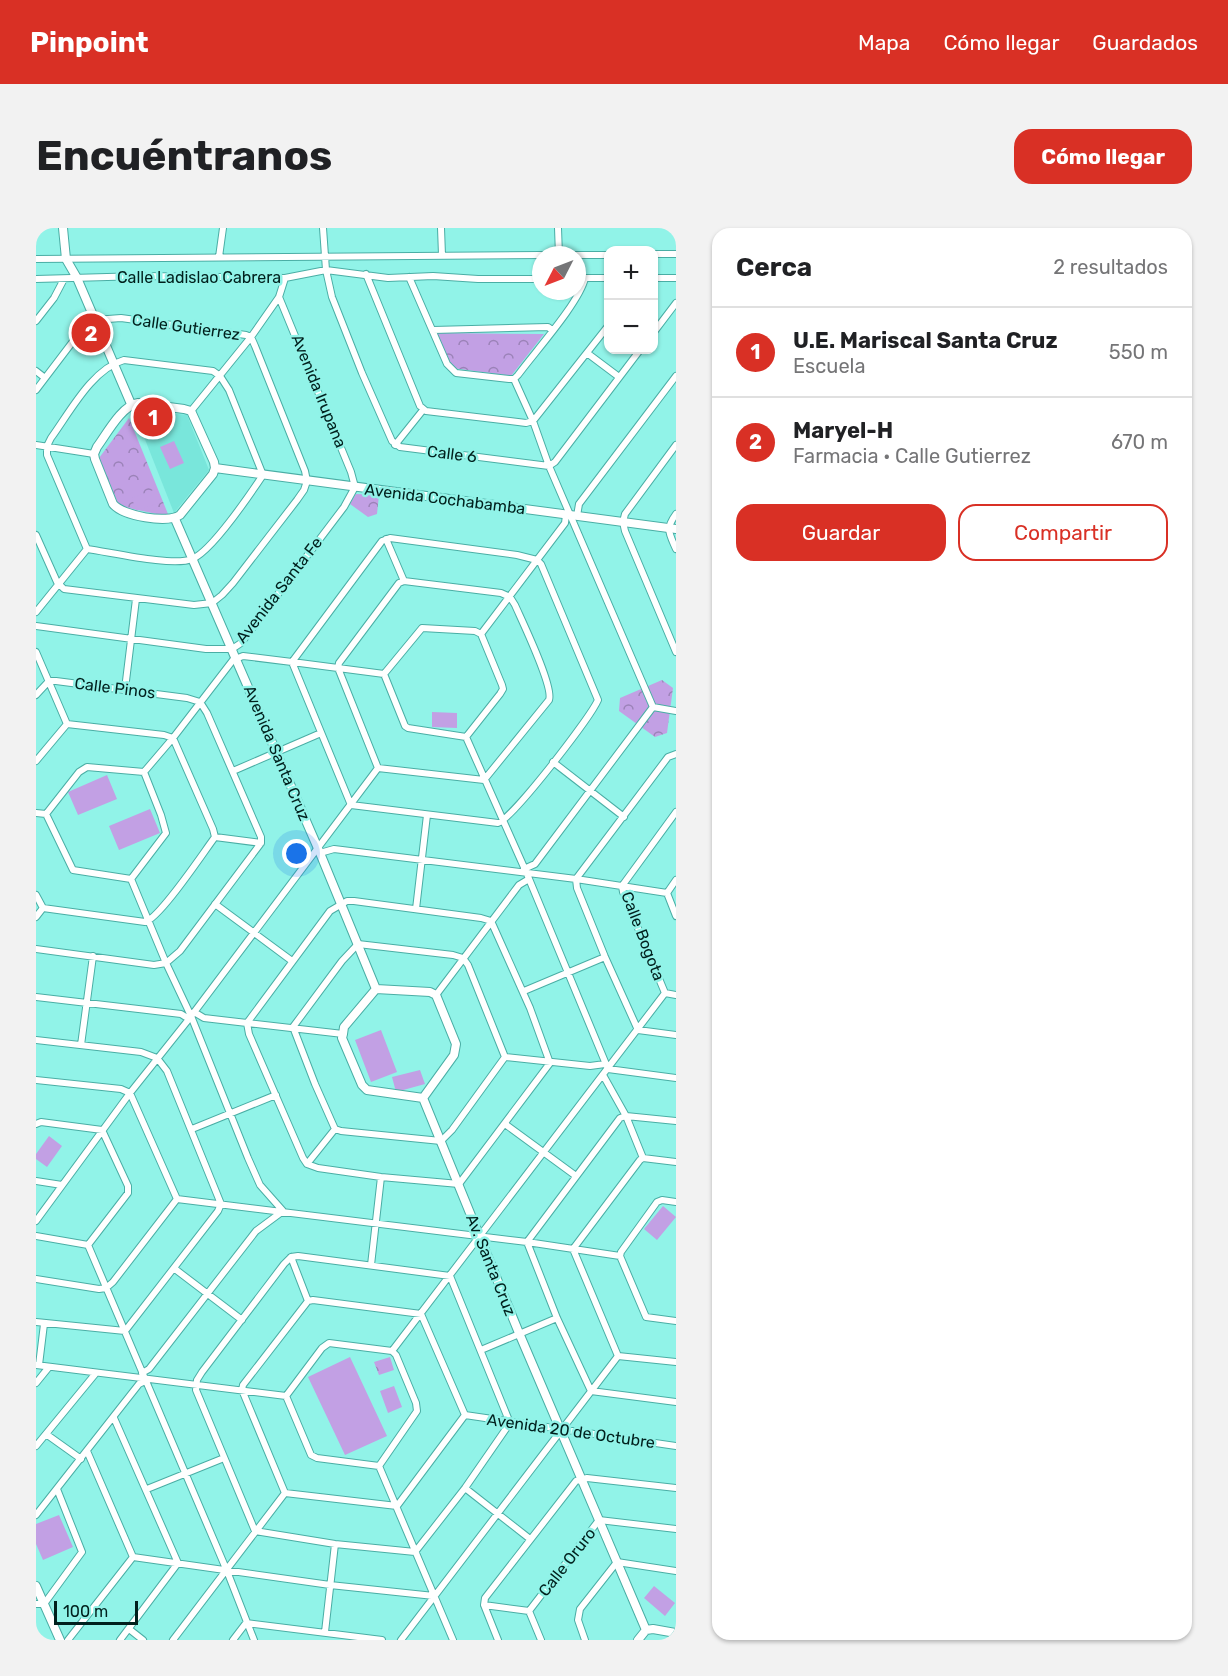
<!DOCTYPE html>
<html lang="es">
<head>
<meta charset="utf-8">
<style>
	:root { --surface:#fff; --page:#f2f2f2; --text:#202124; --muted:#757577; --line:#e0e0e0; --accent:#d93025 }
	body { margin:0; font-family:Rubik,sans-serif; background:var(--page); color:var(--text) }
	.controls { position:absolute; right:18px; top:18px; display:grid; overflow:hidden; border-radius:12px; box-shadow:0 2px 4px #0004 }
	.controls button { width:54px; height:54px; display:grid; place-items:center; padding:0; border:0; border-bottom:2px solid var(--line); background:var(--surface); color:var(--text); font:30px sans-serif }
	.compass { position:absolute; left:496px; top:18px; width:54px; height:54px; border-radius:50%; background:var(--surface); box-shadow:0 2px 4px #0004; rotate:228deg }
	.scale { position:absolute; left:18px; bottom:15px; width:84px; box-sizing:border-box; padding-left:6px; border:3px solid #00201d; border-top:0; font-size:16px; line-height:21px; white-space:nowrap; color:#00201d; -webkit-text-stroke:4px #91f3e8; paint-order:stroke }
	.you { position:absolute; left:261px; top:626px; width:21px; height:21px; margin:-15px; border:4px solid #fff; border-radius:50%; background:#1a73e8; box-shadow:0 0 0 9px #1a73e833 }
	.badge { display:grid; place-items:center; width:39px; height:39px; border-radius:50%; background:var(--accent); color:#fff; font-size:20px; font-weight:700 }
	.pin { position:absolute; translate:-50% -50%; border:3px solid #fff; box-shadow:0 2px 6px #0006 }
	.list { margin:0; padding:0; list-style:none }
	h2 { display:flex; justify-content:space-between; align-items:center; height:78px; margin:0; padding:0 24px; font-size:26px }
	h2 small { font-size:20px; font-weight:400; color:var(--muted) }
	.list li { display:grid; grid-template-columns:39px 1fr auto; gap:18px; align-items:center; box-sizing:border-box; height:90px; padding:0 24px; border-top:2px solid var(--line) }
	.list b { display:block; font-size:22px; white-space:nowrap }
	.list p { margin:0; font-size:20px; white-space:nowrap; color:var(--muted) }
	.list em { font-size:20px; font-style:normal; color:var(--muted) }
	.actions { display:flex; gap:12px; padding:18px 24px }
	.actions a { flex:1; padding:14px 0; border:2px solid var(--accent); border-radius:18px; text-align:center; font-size:21px; color:var(--accent) }
	.actions .main { background:var(--accent); color:#fff }
	.map { position:relative; flex:none; width:640px; height:1412px; overflow:hidden; border-radius:18px }
	header { display:flex; align-items:center; gap:36px; box-sizing:border-box; height:84px; padding:0 30px; background:var(--accent); color:#fff }
	header strong { font-size:28px }
	nav { display:flex; gap:33px; margin-inline-start:auto; font-size:21px }
	.intro { display:flex; align-items:center; justify-content:space-between; box-sizing:border-box; height:144px; padding:0 36px }
	h1 { margin:0; font-size:42px }
	.button { padding:15px 27px; border-radius:18px; background:var(--accent); color:#fff; font-size:21px; font-weight:700 }
	main { display:flex; gap:36px; padding:0 36px }
	aside { flex:1; background:var(--surface); border-radius:18px; box-shadow:0 2px 4px #0004 }
	.map>svg:first-child { display:block }
	.built { fill:#79e6db }
	.park { fill:url(#park-crowns) }
	.garden { fill:#c2a0e4 }
	.lines { fill:none; stroke-linecap:round; stroke-linejoin:round }
	.street-casing { stroke:#4aaea5; stroke-width:8 }
	.secondary-casing { stroke:#4aaea5; stroke-width:10 }
	.street { stroke:#fff; stroke-width:6 }
	.secondary { stroke:#fff; stroke-width:8 }
	.labels { text-anchor:middle; dominant-baseline:central; stroke-width:5; stroke-linejoin:round; paint-order:stroke }
	.street-label { font-size:16px; fill:#00201d; stroke:#91f3e8 }
</style>
</head>
<body>
<header>
<strong>Pinpoint</strong>
<nav><a>Mapa</a><a>Cómo llegar</a><a>Guardados</a></nav>
</header>
<div class="intro"><h1>Encuéntranos</h1><a class="button">Cómo llegar</a></div>
<main>
<div class="map">
<svg width="640" height="1412" viewBox="0 0 640 1412">
	<defs>
		<pattern id="park-crowns" width="20" height="18" patternUnits="userSpaceOnUse" patternTransform="scale(1.5)"><rect width="20" height="18" fill="#c2a0e4"/><path d="M2 6a3 3 0 1 1 6 0M12 15a3 3 0 1 1 6 0" fill="none" stroke="#9b82b8"/></pattern>
	</defs>
	<rect width="100%" height="100%" fill="#91f3e8"/>
	<path class="built" d="M97,181L151,187L173,242L138,285Z"/>
	<path class="park" d="M401,105L508,106L475,148L416,140Z
		M93,190L132,286L130,288L83,278L63,230Z
		M320,266L343,267L341,286L332,289L314,276Z
		M626,452L637,460L631,505L619,509L583,483L584,470Z
		M354,1129L358,1142L343,1147L338,1134Z"/>
	<path class="garden" d="M435,115H450V139H435Z
		M138,213L148,235L134,241L124,219Z
		M120,261L125,274L100,283L96,270Z
		M396,484L421,485V500L396,499Z
		M71,547L81,571L42,587L32,564Z
		M114,581L124,605L83,622L73,598Z
		M345,802L361,844L335,854L319,812Z
		M384,842L389,856L360,864L356,849Z
		M13,908L26,918L11,939L0,931V926Z
		M627,978L640,989L621,1012L608,1001Z
		M314,1129L351,1208L309,1227L272,1149Z
		M358,1158L366,1179L352,1185L344,1163Z
		M23,1287L37,1319L7,1332L0,1316V1296Z
		M618,1358L639,1375L629,1388L608,1370Z"/>
	<g class="lines">
		<defs>
			<path id="street" d="M287,0L290,42L296,69L326,145L356,213L364,219L513,238L519,234L604,122
				M405,0L406,27
				M522,0L523,27
				M618,26H640
				M526,27H572
				M183,29L187,0
				M0,31L505,27
				M330,46L384,178L390,183L490,195L497,193L572,98
				M373,49L411,136L420,145L473,151H478L482,147C498,125 544,74 549,50
				M541,50H572
				M618,50H640
				M0,51L107,48L249,50L290,42L352,50L397,48L442,51H505
				M0,93L18,70L28,51
				M397,102L512,99L516,102
				M618,104L640,75
				M551,125L583,149
				M88,132L177,143L184,148L193,162L227,247C215,265 175,324 156,331C137,339 74,324 51,321L11,227V218L15,210C34,184 56,141 88,132Z
				M0,143L9,150
				M478,151L497,193L513,238L617,479
				M0,162L38,112L59,92L85,90L210,107L215,109L219,118L269,243L271,253L268,262L261,272L197,355L186,367L176,375L158,377L28,361L21,354L0,307
				M155,183L215,109L243,69L249,50
				M0,217L58,226
				M359,217L387,182
				M640,217L589,286L587,294L589,303L640,424
				M640,286C629,301 633,305 640,321
				M541,288L543,276L640,148
				M350,311L368,353
				M368,353L465,365L474,369L479,377C486,393 518,459 513,472L448,552L342,540L302,440L303,435L363,355Z
				M0,384L51,321
				M0,398L170,421H196L205,415L308,279L319,259L315,244L243,69
				M386,400L439,403L445,406L466,457L467,461L464,466L430,509L372,500L369,498L348,446Z
				M445,406L529,295L530,287
				M0,424L31,496
				M89,461L100,371
				M0,467L13,453H20L151,470L164,474L171,485L225,609V615L144,723L130,735L118,737L0,721
				M617,479L640,483
				M430,509L491,646L572,841L640,850
				M640,526L632,529L540,651L541,660L569,729L602,802L640,807
				M0,533L31,496L128,507L137,510L177,601L179,609C167,625 124,690 109,694L7,680L0,667
				M517,534L588,589
				M51,539L108,544L125,587L130,605L95,651L37,642L10,586L43,544Z
				M197,543L285,505
				M108,544L137,510L197,432L207,428L256,434L346,313L354,310L481,327L501,332L505,336L562,472C554,490 477,590 462,595L315,577
				M315,577L256,434L348,446
				M0,585L10,586
				M179,609L225,615
				M284,625L298,621L540,651L631,665
				M488,641L499,636L617,479
				M95,651L130,735L155,788L212,930L224,957L247,983
				M640,652L631,665L640,688
				M179,676L256,733
				M380,681L391,587
				M0,689L7,680
				M488,763L569,729
				M629,765L587,664L586,658L640,584
				M629,765L640,767
				M400,767L483,657L493,651
				M0,769L145,786L153,791
				M158,784L168,790L211,795L213,806L267,930L271,936L282,940L345,949L423,956L514,835L494,780L455,693L445,690L318,673H311L294,683L211,795
				M211,795L307,806
				M257,799L279,856L299,901L305,903L405,913L416,902L469,829
				M257,799L306,733L322,716L417,727L427,730L432,737L469,829
				M0,812L105,824L121,830L131,843L185,976L182,983L89,1103L0,1094
				M45,817L57,728
				M469,829L554,838L569,836
				M567,847L590,888L607,930
				M0,852L85,861L94,865L141,971
				M590,888L584,890L491,1014L521,1090L555,1163L640,1174
				M590,888L640,893
				M0,896L5,894L66,902L92,958V965L52,1017L0,1008
				M469,896L540,948
				M156,901L240,867
				M271,936L299,901
				M0,953L26,957
				M141,971L491,1014L584,1028
				M640,974L626,972L621,974L585,1024L584,1028L610,1089L640,1093
				M0,993L94,865L153,791L342,540
				M52,1017L191,1343L218,1412
				M262,1028L414,1048L474,1195L429,1260L379,1324L299,1316L219,1303L160,1162L161,1152L166,1144L248,1036L255,1029Z
				M255,1029L272,1073
				M335,1037L345,949
				M139,1041L206,1092
				M0,1051L63,1061L70,1060L77,1054L141,971
				M293,1115L356,1123L360,1127L380,1175L381,1183L343,1238L281,1230L275,1227L250,1168L286,1120Z
				M445,1122L521,1090
				M356,1123L629,765
				M582,1128L537,1021L604,932L607,930L640,934
				M582,1128L640,1134
				M0,1137L250,1168
				M3,1137L8,1096
				M106,1145L113,1141L220,1003L247,983
				M0,1155L13,1139
				M429,1187L640,1218
				M78,1190L142,1335L84,1412
				M10,1206L45,1231
				M0,1218L60,1145
				M51,1223L97,1329
				M343,1238L417,1412
				M429,1260L494,1311
				M111,1261L188,1230
				M249,1265L206,1162L207,1157L272,1073L277,1072L385,1086L429,1187
				M249,1265L361,1278L429,1187
				M0,1287L103,1156L109,1153
				M97,1329L294,1357L398,1368
				M0,1376H8L46,1324L21,1261
				M448,1377L493,1383
				M93,1401L107,1412
				M289,1404L299,1316
				M32,1412L97,1329
				M137,1412L249,1265
				M197,1412L210,1395L346,1412
				M365,1412L582,1128
				M462,1412L448,1377L449,1370L540,1253L551,1250L640,1260
				M505,1412L493,1383L563,1292L640,1301
				M549,1412L542,1392L544,1381L581,1334L640,1343"/>
			<path id="secondary" d="M27,0L30,31L41,50L95,176
				M102,175L148,181L155,183L178,234L179,240L177,246L144,287C131,296 87,288 77,276L59,231L58,226L61,219C70,207 86,177 102,175Z
				M179,240L640,301
				M139,291L284,625L340,761
				M340,761L394,764L400,767L420,816L418,827L387,870L331,862L326,857L306,810L307,806L308,799Z
				M387,870L483,1105L610,1402
				M0,1358L24,1412
				M610,1402L617,1401L640,1405
				M602,1412L610,1402"/>
		</defs>
		<use href="#street" class="street-casing"/>
		<use href="#secondary" class="secondary-casing"/>
		<use href="#street" class="street"/>
		<use href="#secondary" class="secondary"/>
	</g>
	<g class="labels">
		<g class="street-label">
			<text x="163" y="49">Calle Ladislao Cabrera</text>
			<text transform="translate(150 99) rotate(8)">Calle Gutierrez</text>
			<text transform="translate(283 163) rotate(68)">Avenida Irupana</text>
			<text transform="translate(416 226) rotate(7)">Calle 6</text>
			<text transform="translate(409 271) rotate(7)">Avenida Cochabamba</text>
			<text transform="translate(243 362) rotate(-52)">Avenida Santa Fe</text>
			<text transform="translate(79 460) rotate(7)">Calle Pinos</text>
			<text transform="translate(241 525) rotate(67)">Avenida Santa Cruz</text>
			<text transform="translate(607 708) rotate(69)">Calle Bogota</text>
			<text transform="translate(455 1037) rotate(68)">Av. Santa Cruz</text>
			<text transform="translate(535 1203) rotate(8)">Avenida 20 de Octubre</text>
			<text transform="translate(531 1334) rotate(-52)">Calle Oruro</text>
		</g>
	</g>
</svg>
<div class="controls">
<button>+</button>
<button>−</button>
</div>
<svg class="compass" viewBox="-18 -18 36 36"><path d="M0-13l5 13h-10z" fill="#e53935"/><path d="M0 13l5-13h-10z" fill="#757577"/></svg>
<div class="scale">100 m</div>
<div class="you"></div>
<div class="pin badge" style="left:117px;top:189px">1</div>
<div class="pin badge" style="left:55px;top:105px">2</div>
</div>
<aside>
<h2>Cerca<small>2 resultados</small></h2>
<ul class="list">
<li><span class="badge">1</span><div><b>U.E. Mariscal Santa Cruz</b><p>Escuela</p></div><em>550 m</em></li>
<li><span class="badge">2</span><div><b>Maryel-H</b><p>Farmacia · Calle Gutierrez</p></div><em>670 m</em></li>
</ul>
<div class="actions"><a class="main">Guardar</a><a>Compartir</a></div>
</aside>
</main>
</body>
</html>
